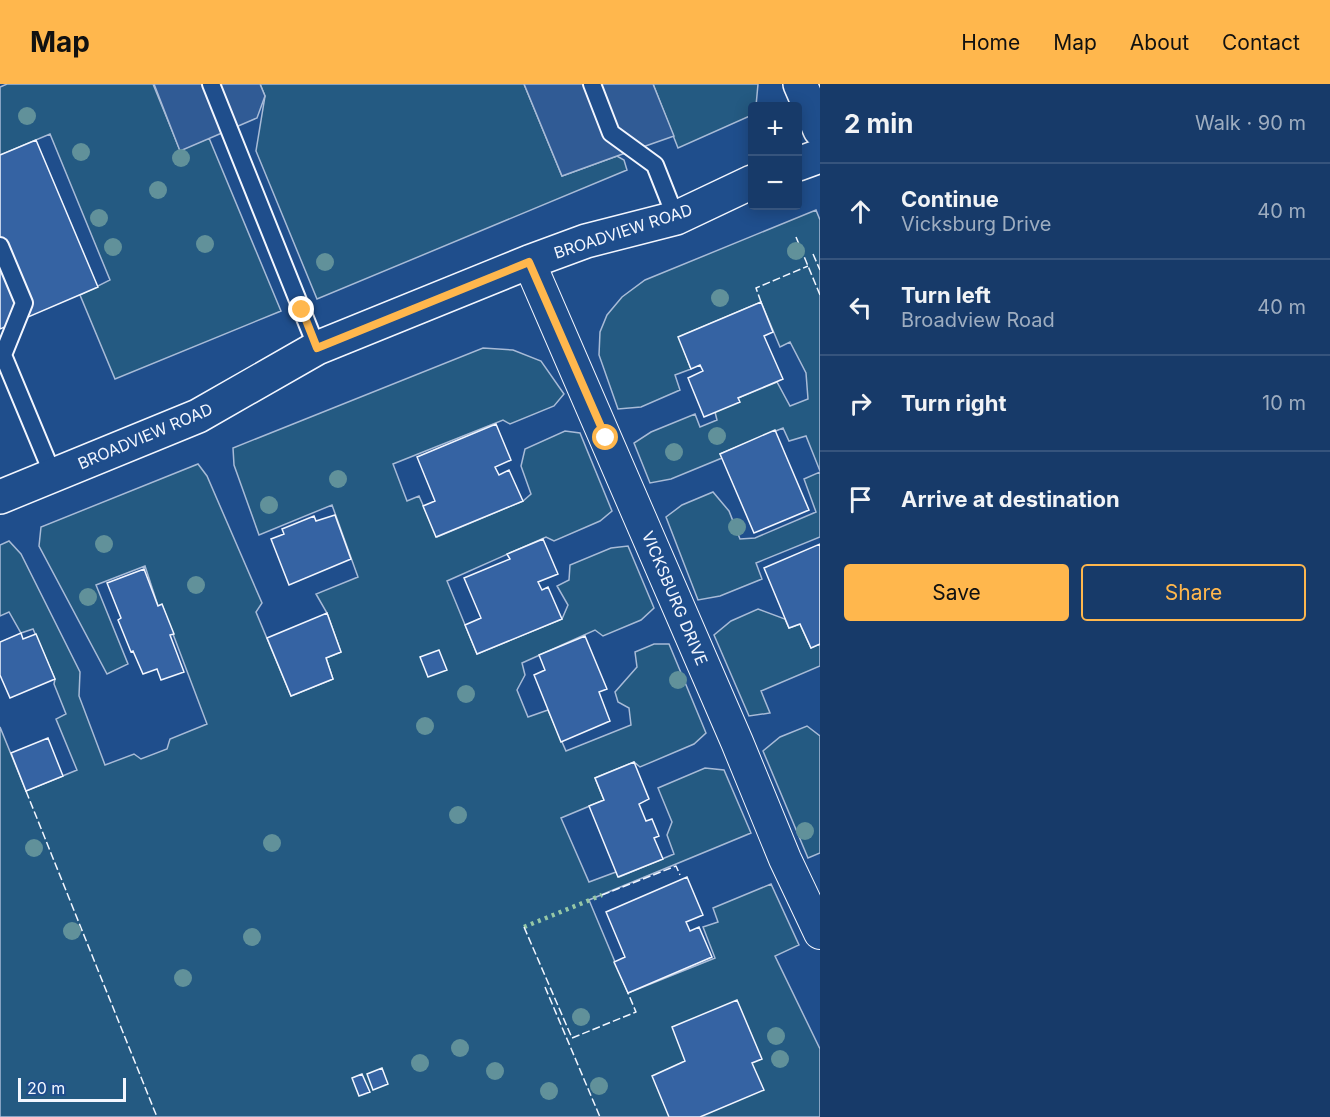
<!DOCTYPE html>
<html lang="en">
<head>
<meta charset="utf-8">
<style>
	:root { --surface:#173a69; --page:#244571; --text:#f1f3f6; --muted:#9eadc0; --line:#36547d; --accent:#ffb74d }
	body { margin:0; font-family:Inter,sans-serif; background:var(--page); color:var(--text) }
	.controls { position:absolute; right:18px; top:18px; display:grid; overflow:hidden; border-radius:6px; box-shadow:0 3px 15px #0003 }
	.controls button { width:54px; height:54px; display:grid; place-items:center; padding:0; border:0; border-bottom:2px solid var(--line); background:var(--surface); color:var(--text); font:30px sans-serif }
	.scale { position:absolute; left:18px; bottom:15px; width:108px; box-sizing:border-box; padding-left:6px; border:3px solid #f2f6ff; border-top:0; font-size:16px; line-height:21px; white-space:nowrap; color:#f2f6ff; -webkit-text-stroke:4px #1f4e8c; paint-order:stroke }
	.stop { position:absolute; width:18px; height:18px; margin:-14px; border:4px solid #ffb74d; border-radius:50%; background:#fff }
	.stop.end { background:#ffb74d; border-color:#fff; box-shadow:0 2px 6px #0008 }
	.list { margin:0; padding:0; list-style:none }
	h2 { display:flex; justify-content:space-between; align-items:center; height:78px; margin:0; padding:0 24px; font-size:26px }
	h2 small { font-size:20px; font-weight:400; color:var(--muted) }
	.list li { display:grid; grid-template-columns:39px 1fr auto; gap:18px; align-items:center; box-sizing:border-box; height:96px; padding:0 24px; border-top:2px solid var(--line) }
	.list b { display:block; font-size:22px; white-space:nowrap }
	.list p { margin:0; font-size:20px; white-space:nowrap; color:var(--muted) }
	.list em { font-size:20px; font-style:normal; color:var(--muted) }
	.actions { display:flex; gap:12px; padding:18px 24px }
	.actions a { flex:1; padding:14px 0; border:2px solid var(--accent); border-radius:6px; text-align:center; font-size:21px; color:var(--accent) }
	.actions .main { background:var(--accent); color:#111 }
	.icon { flex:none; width:33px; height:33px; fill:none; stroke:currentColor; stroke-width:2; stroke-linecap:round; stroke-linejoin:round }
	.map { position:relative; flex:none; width:820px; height:1033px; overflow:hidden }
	header { display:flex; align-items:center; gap:36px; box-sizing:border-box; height:84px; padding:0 30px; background:var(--accent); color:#111 }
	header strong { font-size:28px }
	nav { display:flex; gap:33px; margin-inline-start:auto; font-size:21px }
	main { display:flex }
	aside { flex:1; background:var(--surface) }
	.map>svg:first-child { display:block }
	.green { fill:#245a82; stroke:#a8bbd7; stroke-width:1.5 }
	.parking { fill:#305b95; stroke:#a8bbd7; stroke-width:1.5 }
	.building { fill:#3563a3; stroke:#f2f6ff; stroke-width:1.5 }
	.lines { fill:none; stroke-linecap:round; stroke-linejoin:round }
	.lane-casing { stroke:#f2f6ff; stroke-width:20 }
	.street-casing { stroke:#f2f6ff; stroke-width:34 }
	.secondary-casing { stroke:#f2f6ff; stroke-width:36 }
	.primary-casing { stroke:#f2f6ff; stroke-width:36 }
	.lane { stroke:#1f4e8c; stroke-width:16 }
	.street { stroke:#1f4e8c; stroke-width:32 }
	.secondary { stroke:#1f4e8c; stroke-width:33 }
	.primary { stroke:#1f4e8c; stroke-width:33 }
	.hedge { stroke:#97c8a6; stroke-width:4.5; stroke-dasharray:3 4.5; stroke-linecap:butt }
	.fence { stroke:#f2f6ff; stroke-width:1.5; stroke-dasharray:8 3; stroke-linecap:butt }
	.tree { fill:#61919a }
	.route { stroke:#ffb74d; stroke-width:8 }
	.labels { text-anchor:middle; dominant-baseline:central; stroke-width:4.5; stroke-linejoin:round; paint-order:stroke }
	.street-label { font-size:16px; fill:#f2f6ff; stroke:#1f4e8c }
</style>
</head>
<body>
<header>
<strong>Map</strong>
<nav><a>Home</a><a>Map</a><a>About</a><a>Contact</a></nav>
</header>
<main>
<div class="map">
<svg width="820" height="1033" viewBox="0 0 820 1033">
	<rect width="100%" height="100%" fill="#1f4e8c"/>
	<path class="green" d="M7,0H153L180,66L209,54L281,227L115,295L80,211L110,196L50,50L0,71V3Z
		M260,0H524L562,92L617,72L624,76L627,86L317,215L256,67L265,12Z
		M653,0H758L756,22H752V31L678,64Z
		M816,126L820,136V387L806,352L789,357L783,344L720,370L722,374L671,395L650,399L634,359L651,348L695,330L700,343L717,336L715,328L738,314L777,298L790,322L808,315L806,289L790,258L780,263L761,218L679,253L691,285L675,291L680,306L641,323L618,325L599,271L600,248L607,231L622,213L645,196Z
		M483,264L513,266L541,277L564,310L554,322L510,340L503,336L393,380L407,417L419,412L437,453L523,417L531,410L521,382L525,365L565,347L580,349L612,427L600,437L554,457L546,453L447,497L477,570L562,535L568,521L557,502L569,496L570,481L611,464L628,462L654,524L641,536L603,552L595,546L522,579L525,591L517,606L528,633L548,626L566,667L631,641L629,624L618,618L615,608L637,583L635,568L654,560H669L706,649L694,660L640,683L634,678L595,694L604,716L561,734L589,798L616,788L619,793L674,770L667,751L672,738L658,704L705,684L724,686L751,749L589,816L628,909L715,874L703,843L718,838L713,824L771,800L799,861L775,872L820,965V1033H0V643L26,707L77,686L56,635L66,630L54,600L55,595L33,545L21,549L9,528L0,532V461L9,457L21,470L80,588L79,612L105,681L134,670L141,675L167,665L170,655L207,640L162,521L158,522L145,482L96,501L128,580L107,590L39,462L41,443L198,380L207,392L262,519L256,528L291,612L333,595L326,574L341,568L327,529L316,510L358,493L332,421L259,451L234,381L233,364Z
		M820,388V453L756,479L762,495L720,512L698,516L666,433L682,421L713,408L729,427L740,455L755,454L816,428L804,395Z
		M758,525L785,535L789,544L800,540L811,564L820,560V582L761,607L770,629L749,632L714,551L731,537Z
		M807,642L820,652V769L808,774L763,667L780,653Z"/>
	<path class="parking" d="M154,0H260L265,12L257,34L180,67Z
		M524,0H653L674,52L617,72L562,92Z"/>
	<path class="building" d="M36,56L98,203L0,245V71Z
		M761,218L773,248L764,252L783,295L738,314L740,318L704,333L688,294L703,287L700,281L691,285L678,253Z
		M496,340L511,376L495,383L499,391L509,386L523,417L436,453L423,422L435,417L417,373Z
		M775,346L809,426L754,449L720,370Z
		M335,431L351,475L289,501L271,455L284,450L282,445L314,432L316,437Z
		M543,455L558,490L538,498L542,506L548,503L562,535L477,570L465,541L481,534L464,494L510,475L507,470Z
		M820,460V560L811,564L800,540L789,544L764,484Z
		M144,485L158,522L162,520L174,550L170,551L184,588L161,596L157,585L143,590L133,567L131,568L118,536L121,534L107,499Z
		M327,529L341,568L326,574L333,595L291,612L267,554Z
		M21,549L23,555L36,550L55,595L10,614L0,591V558Z
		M585,552L607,605L599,608L610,637L561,658L534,591L545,586L539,571Z
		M439,566L447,586L428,593L420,573Z
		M48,654L63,692L26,707L11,669Z
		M634,678L649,715L639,720L646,737L652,735L659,752L654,754L663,775L618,793L589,722L604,716L595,694Z
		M687,793L703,831L686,838L690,847L699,843L712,873L628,909L614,878L625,873L606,828Z
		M737,916L762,975L752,979L764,1006L700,1033H669L652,992L685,977L672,943Z
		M382,984L388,1000L373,1006L367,990Z
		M362,990L370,1008L359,1012L352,994Z"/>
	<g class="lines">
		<defs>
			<path id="lane" d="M211,0L317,264
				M592,0L611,49L655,81L676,134
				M0,162L24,219L3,271
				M0,269L3,271L53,391"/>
			<path id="street" d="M529,178L737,658L785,775L820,849"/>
			<path id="secondary" d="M800,0L820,46"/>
			<path id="primary" d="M798,80L820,72
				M0,413L198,332L317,264L529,178L586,157L676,134L752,98"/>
		</defs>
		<use href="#lane" class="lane-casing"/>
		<use href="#street" class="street-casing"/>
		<use href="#secondary" class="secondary-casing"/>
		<use href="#primary" class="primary-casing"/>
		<use href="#lane" class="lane"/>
		<use href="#street" class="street"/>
		<use href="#secondary" class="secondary"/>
		<use href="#primary" class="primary"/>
		<path class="hedge" d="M524,843L602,811"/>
		<path class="fence" d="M796,153L820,211
			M813,170L820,186
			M761,218L756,204L808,182
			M26,707L157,1033
			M602,811L676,782L680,791
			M524,843L572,954L636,928L628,909
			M545,903L600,1033"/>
	</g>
	<g class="tree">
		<circle cx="27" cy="32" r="9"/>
		<circle cx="81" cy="68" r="9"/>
		<circle cx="181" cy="74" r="9"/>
		<circle cx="158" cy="106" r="9"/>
		<circle cx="99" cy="134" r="9"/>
		<circle cx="205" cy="160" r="9"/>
		<circle cx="113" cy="163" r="9"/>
		<circle cx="796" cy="167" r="9"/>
		<circle cx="325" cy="178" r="9"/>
		<circle cx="720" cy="214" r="9"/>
		<circle cx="717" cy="352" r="9"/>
		<circle cx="674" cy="368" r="9"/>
		<circle cx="338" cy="395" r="9"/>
		<circle cx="269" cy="421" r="9"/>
		<circle cx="737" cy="443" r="9"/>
		<circle cx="104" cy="460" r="9"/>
		<circle cx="196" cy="501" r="9"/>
		<circle cx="88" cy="513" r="9"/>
		<circle cx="678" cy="596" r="9"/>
		<circle cx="466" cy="610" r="9"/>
		<circle cx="425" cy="642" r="9"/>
		<circle cx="458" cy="731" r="9"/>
		<circle cx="805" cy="747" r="9"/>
		<circle cx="272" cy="759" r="9"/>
		<circle cx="34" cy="764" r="9"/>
		<circle cx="72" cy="847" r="9"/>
		<circle cx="252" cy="853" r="9"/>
		<circle cx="183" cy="894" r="9"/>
		<circle cx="581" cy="933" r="9"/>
		<circle cx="776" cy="952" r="9"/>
		<circle cx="460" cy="964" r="9"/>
		<circle cx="780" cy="975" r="9"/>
		<circle cx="420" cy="979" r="9"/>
		<circle cx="495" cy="987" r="9"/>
		<circle cx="599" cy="1002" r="9"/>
		<circle cx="549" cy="1007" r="9"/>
	</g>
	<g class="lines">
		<path class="route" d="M302,226L317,264L529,178L606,354"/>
	</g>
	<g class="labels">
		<g class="street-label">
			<text transform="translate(623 147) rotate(-18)">BROADVIEW ROAD</text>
			<text transform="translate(145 352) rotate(-23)">BROADVIEW ROAD</text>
			<text transform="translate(675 514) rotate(67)">VICKSBURG DRIVE</text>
		</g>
	</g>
</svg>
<div class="controls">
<button>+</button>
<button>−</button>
</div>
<div class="scale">20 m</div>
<div class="stop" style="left:606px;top:354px"></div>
<div class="stop end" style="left:302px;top:226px"></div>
</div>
<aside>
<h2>2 min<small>Walk · 90 m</small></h2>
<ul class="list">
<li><svg class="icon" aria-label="ahead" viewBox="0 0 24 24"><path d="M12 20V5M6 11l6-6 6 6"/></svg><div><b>Continue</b><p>Vicksburg Drive</p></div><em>40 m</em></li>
<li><svg class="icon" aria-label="left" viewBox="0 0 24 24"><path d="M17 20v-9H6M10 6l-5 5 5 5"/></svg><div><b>Turn left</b><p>Broadview Road</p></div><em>40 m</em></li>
<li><svg class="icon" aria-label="right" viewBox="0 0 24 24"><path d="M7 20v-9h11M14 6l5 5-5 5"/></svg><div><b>Turn right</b></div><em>10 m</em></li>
<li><svg class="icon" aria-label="arrive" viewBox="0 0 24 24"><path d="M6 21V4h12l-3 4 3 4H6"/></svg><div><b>Arrive at destination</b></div></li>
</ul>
<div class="actions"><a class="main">Save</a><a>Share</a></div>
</aside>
</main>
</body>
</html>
